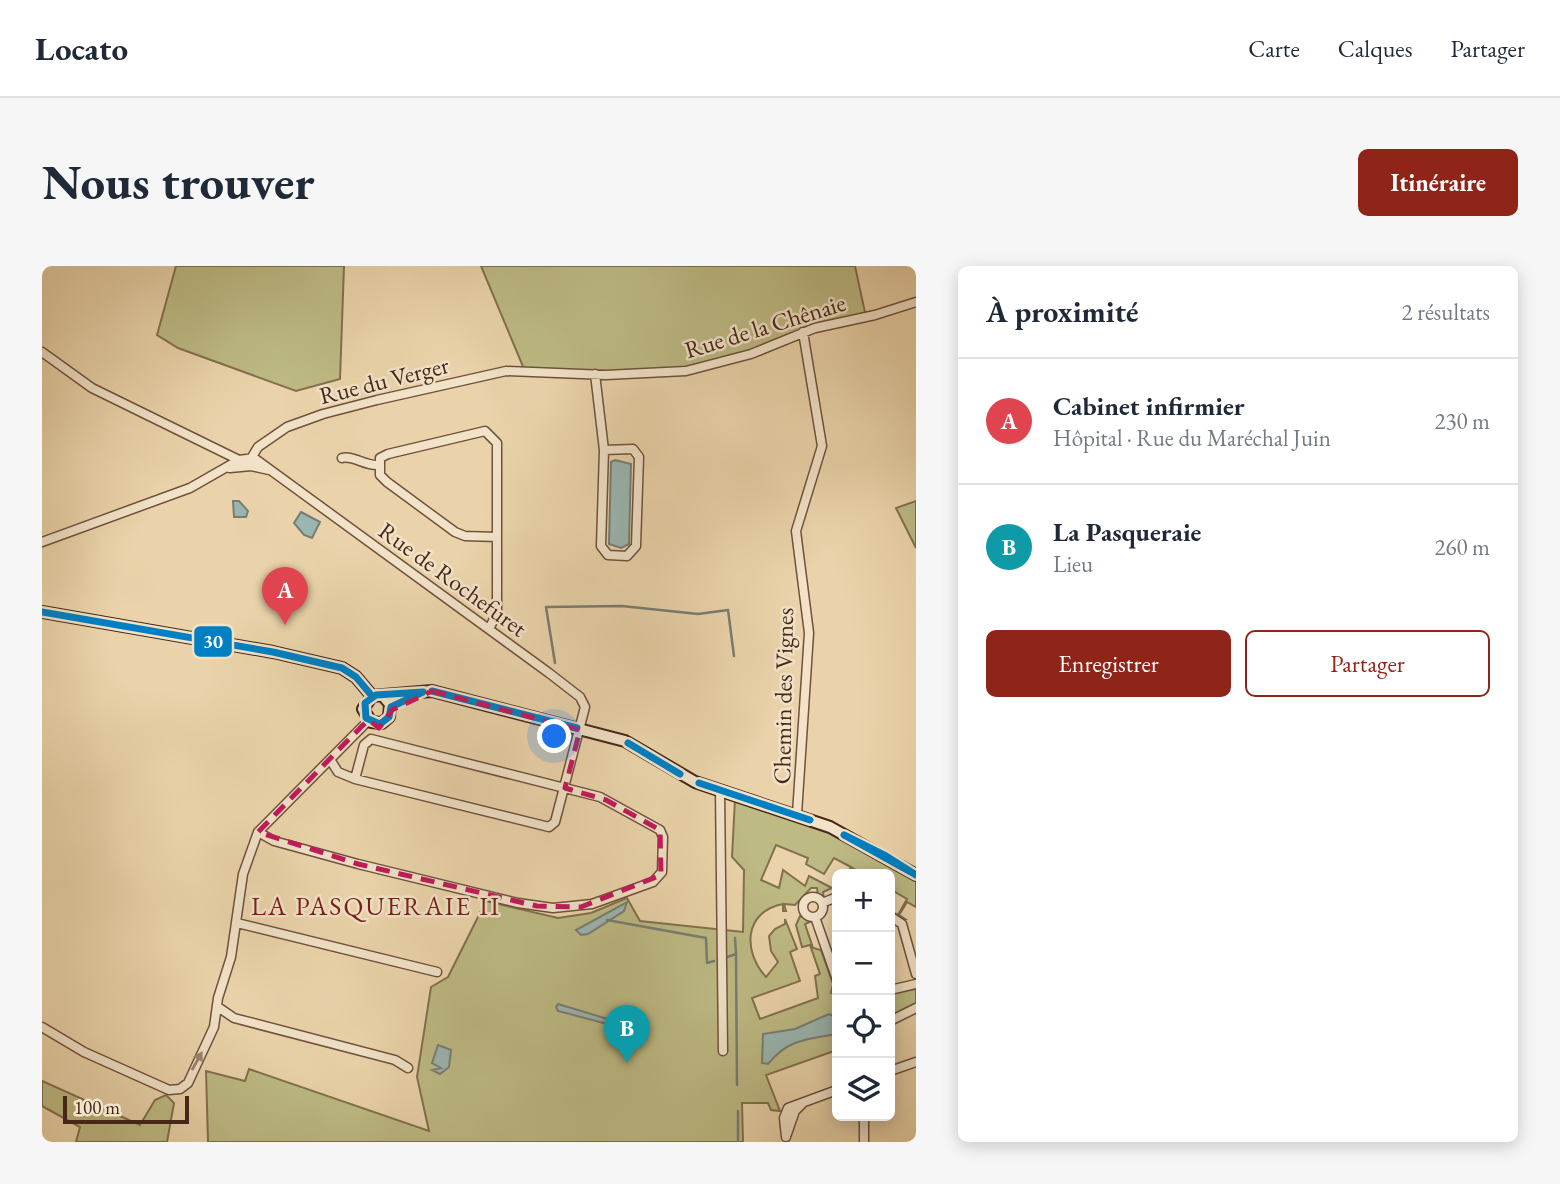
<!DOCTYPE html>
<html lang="fr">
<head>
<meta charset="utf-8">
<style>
	:root { --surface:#fff; --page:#f6f6f7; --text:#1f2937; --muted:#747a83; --line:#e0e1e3; --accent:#8f2418 }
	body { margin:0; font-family:"EB Garamond",serif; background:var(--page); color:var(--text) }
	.controls { position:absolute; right:21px; bottom:21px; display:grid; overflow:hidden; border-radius:10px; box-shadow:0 4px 18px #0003 }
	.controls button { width:63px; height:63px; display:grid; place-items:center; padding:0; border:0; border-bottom:2px solid var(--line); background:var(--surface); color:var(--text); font:35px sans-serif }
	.scale { position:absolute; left:21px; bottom:18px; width:126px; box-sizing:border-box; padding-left:7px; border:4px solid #462718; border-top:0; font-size:19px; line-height:24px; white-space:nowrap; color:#462718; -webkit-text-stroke:5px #f1e2c8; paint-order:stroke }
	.you { position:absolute; left:513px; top:471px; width:24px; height:24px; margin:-18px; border:5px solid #fff; border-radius:50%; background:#1a73e8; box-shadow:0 0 0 10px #1a73e833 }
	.badge { display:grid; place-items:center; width:46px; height:46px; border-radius:50%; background:var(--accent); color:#fff; font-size:23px; font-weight:700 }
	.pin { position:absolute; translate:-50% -58px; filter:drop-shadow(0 2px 4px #0008) }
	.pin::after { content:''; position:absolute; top:37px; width:24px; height:21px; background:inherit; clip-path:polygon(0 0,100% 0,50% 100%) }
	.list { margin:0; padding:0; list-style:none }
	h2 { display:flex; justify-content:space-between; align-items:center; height:91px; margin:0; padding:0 28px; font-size:30px }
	h2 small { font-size:23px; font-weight:400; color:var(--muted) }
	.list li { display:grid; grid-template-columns:46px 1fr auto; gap:21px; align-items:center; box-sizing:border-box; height:126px; padding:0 28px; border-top:2px solid var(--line) }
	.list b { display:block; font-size:26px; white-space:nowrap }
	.list p { margin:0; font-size:23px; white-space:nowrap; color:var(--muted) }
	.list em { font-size:23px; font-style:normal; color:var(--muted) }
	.actions { display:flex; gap:14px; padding:21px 28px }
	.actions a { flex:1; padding:16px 0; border:2px solid var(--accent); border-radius:10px; text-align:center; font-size:24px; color:var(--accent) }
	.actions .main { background:var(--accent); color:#fff }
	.icon { flex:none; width:38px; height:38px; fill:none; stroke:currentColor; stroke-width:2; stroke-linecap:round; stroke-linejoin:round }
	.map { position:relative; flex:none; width:874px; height:876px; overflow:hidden; border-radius:10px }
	header { display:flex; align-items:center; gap:42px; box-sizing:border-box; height:98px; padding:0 35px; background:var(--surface); border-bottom:2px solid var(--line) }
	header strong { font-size:33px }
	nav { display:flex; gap:38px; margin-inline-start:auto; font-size:24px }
	.intro { display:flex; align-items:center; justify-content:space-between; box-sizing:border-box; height:168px; padding:0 42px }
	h1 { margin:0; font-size:49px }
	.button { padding:18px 32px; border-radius:10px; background:var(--accent); color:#fff; font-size:24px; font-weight:700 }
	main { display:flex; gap:42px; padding:0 42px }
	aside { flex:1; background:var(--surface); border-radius:10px; box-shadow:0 4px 18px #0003 }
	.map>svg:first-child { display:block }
	.green { fill:#bdba84; stroke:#82704e; stroke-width:2 }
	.water { fill:#9ab6b1; stroke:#787d74; stroke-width:2 }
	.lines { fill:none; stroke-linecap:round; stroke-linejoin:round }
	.stream { stroke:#787d74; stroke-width:2.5 }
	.street-casing { stroke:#6f523c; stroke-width:11 }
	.secondary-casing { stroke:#462718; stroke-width:14 }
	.street { stroke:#f1e2c8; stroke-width:8 }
	.secondary { stroke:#f1e2c8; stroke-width:10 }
	.bus-1-casing { stroke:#f1e2c8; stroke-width:12 }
	.bus-1 { stroke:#0080c4; stroke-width:7 }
	.oneway { fill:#9c8470 }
	.marked { fill:none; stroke:#c2185b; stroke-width:5; stroke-dasharray:14 9; stroke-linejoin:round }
	.labels { text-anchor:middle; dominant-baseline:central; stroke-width:5; stroke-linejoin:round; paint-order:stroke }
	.street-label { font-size:24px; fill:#462718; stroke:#f1e2c8 }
	.neighbourhood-label { font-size:26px; letter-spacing:2px; fill:#7a1f14; stroke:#f1e2c8 }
	.line-badge { stroke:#f1e2c8; stroke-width:2.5 }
	.badge-label { font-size:19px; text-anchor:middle; font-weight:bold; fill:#fff }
</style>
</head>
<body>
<header>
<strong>Locato</strong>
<nav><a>Carte</a><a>Calques</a><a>Partager</a></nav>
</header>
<div class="intro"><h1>Nous trouver</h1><a class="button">Itinéraire</a></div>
<main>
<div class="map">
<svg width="874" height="876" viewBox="0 0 874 876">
	<rect width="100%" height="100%" fill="#ead3aa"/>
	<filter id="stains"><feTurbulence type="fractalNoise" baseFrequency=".00286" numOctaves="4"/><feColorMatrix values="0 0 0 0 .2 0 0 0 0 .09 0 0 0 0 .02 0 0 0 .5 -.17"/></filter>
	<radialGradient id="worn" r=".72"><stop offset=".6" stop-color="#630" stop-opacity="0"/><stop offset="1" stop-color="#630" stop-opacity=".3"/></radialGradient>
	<path class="green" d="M134,0H302L298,113L254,125L136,82L115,69Z
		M439,0H813L824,51L803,53L688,94L608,108L482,103Z
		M874,235V282L854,242Z
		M693,533L774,560L816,579L874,613V641L865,636L857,649L863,653H860L850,646L856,649L865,633L848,623V608H822L810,602L805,608L809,601L792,592L782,608L764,598L766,592L734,579L719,614L737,622L741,604L763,620L767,610L790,622L781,626L782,632L776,629L775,622H769L753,639L742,638L744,645H741V638C701,646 701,686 724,711L736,696L729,685L727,670L733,663L743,658V653L755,683L748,686L758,715L710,732L718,753L776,732L773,710L778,708L768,679L760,681L754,659L758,650L770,655L763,658L771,682L779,684L791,718L789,727L795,726V784L724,809L738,845L729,844L726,837H700L701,876H166L164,805L203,815L207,803L387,865L375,811L389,721L406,711L444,635L516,652L549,647L585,632L598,655L701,666L702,604L690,591Z
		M866,723H874V739L848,752V727Z
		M0,815L98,859L113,834L124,829L132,837L125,876H34L38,861L0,840Z"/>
	<path class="water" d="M573,194L589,198L587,278L579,282L567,278L569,196Z
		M191,235H197L206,245L204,251H192Z
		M259,246L278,256L270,272L262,269L252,257Z
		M585,636L582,645L546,668L539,669L534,664Z
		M516,738L569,754L573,760L516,745L514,741Z
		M787,748L795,752V768C766,773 746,773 726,798L720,797L721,768L753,763Z
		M396,779L409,784L407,801L398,808L390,804L399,802L390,797Z"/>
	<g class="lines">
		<path class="stream" d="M513,397L504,341L580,340L656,348L686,344L692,390
			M565,654L664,672L665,697L672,695
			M693,672L694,688
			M685,691L694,688L695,819
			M696,845V876"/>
		<defs>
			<path id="street" d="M0,86L50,122L197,194
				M553,108L562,184L559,280L566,289L585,290L594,280L597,191L591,183L562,184
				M300,192C311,189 323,200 336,199
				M209,200L210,191L216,181L245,161L281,148L335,134L464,105L564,109L644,105L709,88L773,62L833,49L874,36
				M188,202L209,200L227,204
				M0,276L148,222L197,194L212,192L507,407L538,431L543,441L513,556L507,561L313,513L296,506L289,495
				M447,363L455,347V177L443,165L346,188L338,192V209L345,216L413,266L423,270L455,271
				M678,524L681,785
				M755,548L767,367L754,265L780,180L761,66
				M216,566L232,575L316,598L476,637L511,642L550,638L611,616L620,606L621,571L618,564L558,531L329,473L322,479L313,513
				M761 641a10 10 0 1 1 20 0a10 10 0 1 1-20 0Z
				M780,637L795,631
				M848,650L860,658L874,708
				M773,651L795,714
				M195,657L395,706
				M848,724L874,718
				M176,741L192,752L353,794L366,802
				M848,755L874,742
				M0,761L42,786L127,824L138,823L146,817L172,761L176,732L189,691L201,608L216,566L327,454
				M848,805L874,796
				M745,868L753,845L761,837
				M744,871L742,852L746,842L795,824
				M822,876V850"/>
			<path id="secondary" d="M0,346L231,386L300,402L314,411L330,430
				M342,431L348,438L347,451L340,457L329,456L321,443L330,430L390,425L583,475L653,516L788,561L874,609"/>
		</defs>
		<use href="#street" class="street-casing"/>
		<use href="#secondary" class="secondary-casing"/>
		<use href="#street" class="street"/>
		<use href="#secondary" class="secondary"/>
		<defs>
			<path id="bus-1" d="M0,346L231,386L300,402L314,411L330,430
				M390,425L535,462
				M390,425L535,462
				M381,426L349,441L347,451L338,458L324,452L323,437L334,429Z
				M586,477L638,508
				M586,477L638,508
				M657,517L711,535
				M657,517L711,535
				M711,535L768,554
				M711,535L768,554
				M802,569L844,590L874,609Z"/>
		</defs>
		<use href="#bus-1" class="bus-1-casing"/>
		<use href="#bus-1" class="bus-1"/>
	</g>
	<defs><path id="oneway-solid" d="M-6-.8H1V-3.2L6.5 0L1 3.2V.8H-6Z" transform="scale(1.75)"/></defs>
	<use class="oneway" href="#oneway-solid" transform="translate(155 795) rotate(-61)"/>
	<path class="marked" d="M390,425L538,464L523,522L564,534L618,564L619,609L539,641L495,640L316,598L216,566L320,460L327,454L337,462L350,444Z"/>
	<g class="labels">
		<g class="street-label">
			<text transform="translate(723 60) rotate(-17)">Rue de la Chênaie</text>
			<text transform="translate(342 114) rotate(-14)">Rue du Verger</text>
			<text transform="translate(411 313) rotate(36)">Rue de Rochefuret</text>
			<text transform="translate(741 430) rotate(-89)">Chemin des Vignes</text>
		</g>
		<g class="neighbourhood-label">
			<text x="334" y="640">LA PASQUERAIE II</text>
		</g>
	</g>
	<rect class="line-badge" x="151" y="359" width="40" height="33" rx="7" fill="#0080c4"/>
	<g class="badge-label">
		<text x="171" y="382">30</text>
	</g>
	<rect width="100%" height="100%" filter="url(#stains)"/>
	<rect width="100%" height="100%" fill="url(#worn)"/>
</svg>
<div class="controls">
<button>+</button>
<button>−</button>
<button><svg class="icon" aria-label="locate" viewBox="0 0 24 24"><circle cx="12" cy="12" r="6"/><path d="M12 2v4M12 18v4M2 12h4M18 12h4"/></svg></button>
<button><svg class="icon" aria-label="layers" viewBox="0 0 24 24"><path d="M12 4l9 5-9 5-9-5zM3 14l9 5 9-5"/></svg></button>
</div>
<div class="scale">100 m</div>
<div class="you"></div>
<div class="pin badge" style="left:243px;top:359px;background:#e0444e">A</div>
<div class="pin badge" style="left:585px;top:797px;background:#0f9aa8">B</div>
</div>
<aside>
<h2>À proximité<small>2 résultats</small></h2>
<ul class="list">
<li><span class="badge" style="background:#e0444e">A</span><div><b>Cabinet infirmier</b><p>Hôpital · Rue du Maréchal Juin</p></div><em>230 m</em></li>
<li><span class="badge" style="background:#0f9aa8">B</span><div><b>La Pasqueraie</b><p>Lieu</p></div><em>260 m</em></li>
</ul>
<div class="actions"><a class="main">Enregistrer</a><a>Partager</a></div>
</aside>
</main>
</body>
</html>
